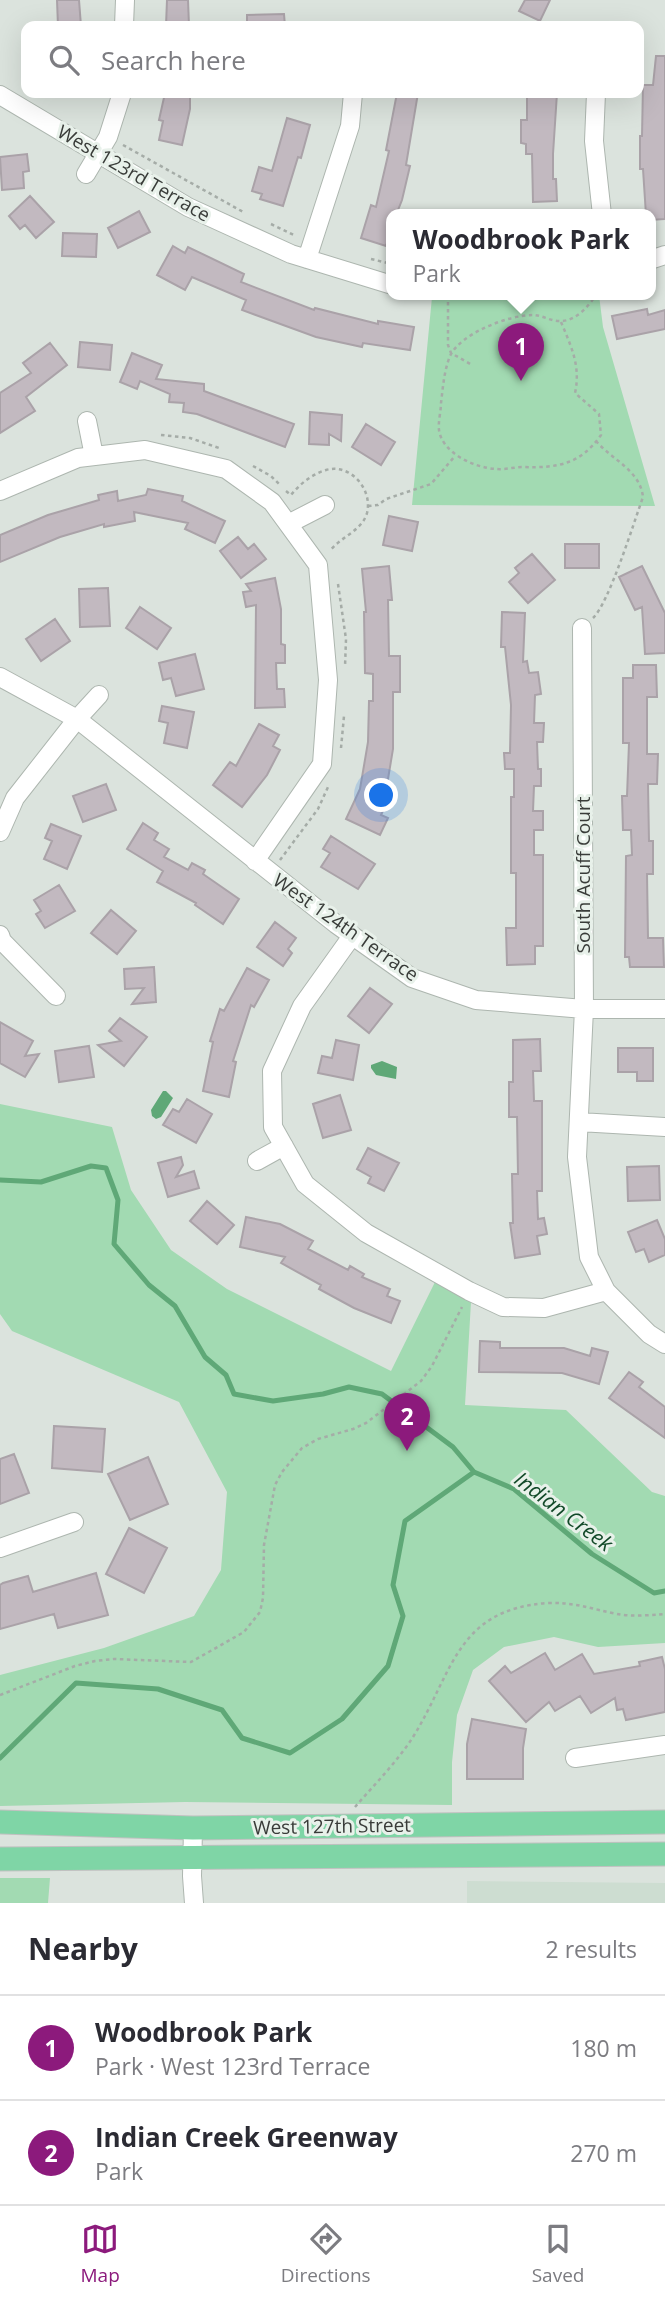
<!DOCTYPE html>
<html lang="en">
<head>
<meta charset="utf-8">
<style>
	:root { --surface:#fff; --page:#f2f2f3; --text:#2b2b33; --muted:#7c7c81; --line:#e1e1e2; --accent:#8c1a7c }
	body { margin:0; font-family:"Open Sans",sans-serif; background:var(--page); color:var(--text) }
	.you { position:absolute; left:382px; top:796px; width:24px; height:24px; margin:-18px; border:5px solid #fff; border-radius:50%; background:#1a73e8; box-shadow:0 0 0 10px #1a73e833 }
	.badge { display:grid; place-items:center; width:46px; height:46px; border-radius:50%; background:var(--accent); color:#fff; font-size:23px; font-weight:700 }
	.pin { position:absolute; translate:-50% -58px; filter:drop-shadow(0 2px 4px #0008) }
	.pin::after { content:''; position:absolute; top:37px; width:24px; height:21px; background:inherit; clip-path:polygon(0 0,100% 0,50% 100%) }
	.popup { position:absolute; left:386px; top:209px; width:270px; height:91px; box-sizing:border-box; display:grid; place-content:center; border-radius:14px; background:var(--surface); filter:drop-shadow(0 2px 5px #0005); font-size:23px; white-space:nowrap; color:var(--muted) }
	.popup b { font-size:26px; color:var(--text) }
	.popup::after { content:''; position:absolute; left:50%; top:100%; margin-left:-14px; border:14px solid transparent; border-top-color:var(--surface) }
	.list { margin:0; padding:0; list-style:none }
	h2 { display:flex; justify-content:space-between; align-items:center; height:91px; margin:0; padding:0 28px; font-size:30px }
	h2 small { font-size:23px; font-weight:400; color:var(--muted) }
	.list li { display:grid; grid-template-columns:46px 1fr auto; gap:21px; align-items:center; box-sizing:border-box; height:105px; padding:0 28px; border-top:2px solid var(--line) }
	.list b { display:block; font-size:26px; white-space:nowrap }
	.list p { margin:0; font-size:23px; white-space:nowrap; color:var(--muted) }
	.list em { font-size:23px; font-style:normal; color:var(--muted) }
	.icon { flex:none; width:38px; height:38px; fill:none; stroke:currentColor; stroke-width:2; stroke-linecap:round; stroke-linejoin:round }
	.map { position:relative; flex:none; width:665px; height:1903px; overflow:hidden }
	.search { position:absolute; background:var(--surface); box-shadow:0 7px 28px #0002; left:21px; right:21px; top:21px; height:77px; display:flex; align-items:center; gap:18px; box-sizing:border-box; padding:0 24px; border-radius:14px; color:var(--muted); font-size:26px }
	.sheet { height:301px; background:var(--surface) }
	nav { display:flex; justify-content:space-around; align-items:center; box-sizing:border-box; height:98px; border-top:2px solid var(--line); background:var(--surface); font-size:19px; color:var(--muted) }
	nav a { display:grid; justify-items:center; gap:4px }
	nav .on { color:var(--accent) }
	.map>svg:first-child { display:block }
	.built { fill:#cdddd1 }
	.green { fill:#a2dab2 }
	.water { fill:#5fa877 }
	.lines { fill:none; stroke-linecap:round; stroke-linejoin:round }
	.stream { stroke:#5fa877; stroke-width:5 }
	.building { fill:#c2b9c0; stroke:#aaa2a8; stroke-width:2 }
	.minor-casing { stroke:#adb6af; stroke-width:20 }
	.major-casing { stroke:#c0c1c0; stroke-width:25 }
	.path { stroke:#a5aca7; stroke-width:2.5; stroke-dasharray:3.5 3.5; stroke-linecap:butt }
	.minor { stroke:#fff; stroke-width:18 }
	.major { stroke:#7fd5a6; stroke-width:23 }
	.labels { text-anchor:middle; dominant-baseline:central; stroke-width:6; stroke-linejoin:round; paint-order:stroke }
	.street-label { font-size:19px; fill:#393c39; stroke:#e8f1ea }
	.water-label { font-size:21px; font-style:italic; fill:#124a29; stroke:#e8f1ea }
</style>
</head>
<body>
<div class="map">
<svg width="665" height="1903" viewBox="0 0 665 1903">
	<rect width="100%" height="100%" fill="#dbe3dd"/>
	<path class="built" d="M467,1881L665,1883V1903H467Z"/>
	<path class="green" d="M552,295H599L603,327L655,506L412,505L432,297L469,300Z
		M0,1104L112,1127L131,1190L171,1250L227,1289L391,1371L435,1282L471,1302L465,1405L566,1410L652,1492L665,1496V1643L598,1647L554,1637L504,1647L473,1670L457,1715L452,1762V1805L185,1802L0,1806V1675L104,1648L194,1616L221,1570L227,1492L179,1402L12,1331L0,1314Z
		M0,1878H50L48,1903H0Z"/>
	<path class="water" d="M382,1061L397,1067L396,1079L376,1075L371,1068V1065Z
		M163,1091H166L173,1098L161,1117L156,1119L152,1116L151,1110Z"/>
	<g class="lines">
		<path class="stream" d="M0,1180L41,1182L91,1166L106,1168L118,1200L114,1244L149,1285L175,1306L205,1357L226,1375L234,1394L273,1401L323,1394L349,1387L382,1394L453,1447L474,1472
			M0,1758L76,1683L158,1689L222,1710L242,1738L290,1753L342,1719L388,1666L403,1616L393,1585L405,1521L474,1472L514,1489L592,1554L654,1593L665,1591"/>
	</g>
	<path class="building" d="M57,0H79L81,26H58Z
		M167,0H188L189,26H166Z
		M525,0H550L540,21L519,11Z
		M284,14L285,26H247V15Z
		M656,56H665V219L650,220V215H646L643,169H640V136H642L643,85H653Z
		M165,93H190V109L182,145L159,140L163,121L159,120Z
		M397,93H418L406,165L410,166L402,200L396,215H391V229L386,246L361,238L371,205L376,207L389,151L386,150Z
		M527,93H557L553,154V179H556L557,201L533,202L532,154H526V144L521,143V120H527Z
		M287,118L310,125L301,158L298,157L283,206L260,199L262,194L252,191L259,167L272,171Z
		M27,154L29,171L23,172L24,188L2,190L0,157Z
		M30,196L54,222L36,238L25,225L20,229L9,216Z
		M139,211L150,232L118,248L108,228Z
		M63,233L97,234L96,257L62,256Z
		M173,246L185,253L188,247L244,274L241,282L314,310L315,308L378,324V321L414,327L410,350L363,343L362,347L316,337L242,310L246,300L192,277L185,290L157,275Z
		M647,309L648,315L665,310V329L617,339L612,316Z
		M80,342L112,345L110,370L78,367Z
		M50,343L67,365L26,397L35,411L0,433V393L31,373L23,363Z
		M132,353L162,365L156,379L204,384V391L294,424L285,447L197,414L183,412L184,403L169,402L170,394L140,381L137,389L120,382Z
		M310,412L342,415L341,441L329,434V445L309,444Z
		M366,424L395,442L381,465L352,447Z
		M148,489L183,496L182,501L225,521L215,543L185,529L188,523L134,512L135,521L104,527V524L60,537L0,562V535L48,515L99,500L98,495L117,491L118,501L146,495Z
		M389,516L418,522L412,551L383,545Z
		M238,537L248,549L254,544L266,559L241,578L220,551Z
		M565,544H599V568H565Z
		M532,554L555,580L528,603L509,582L519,573L515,568Z
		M389,566L392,600H388L389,656H400V692H393V749L384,803L386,804L381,815L388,818L380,835L346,819L360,789L368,742L369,701H373V674L365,673L364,612H366L362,569Z
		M642,566L665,613V653L645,654L642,607L635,610L619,577Z
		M275,578L281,609V644L285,645V663H276L277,689H284L285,707L255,708L256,605L246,607L243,592L251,591L246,584Z
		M108,588L110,626L80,627L79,589Z
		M140,607L171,628L157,649L126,628Z
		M502,612L525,613L523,662L527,661L529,673L538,672L541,694L535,695L534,723H544L543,742H537L538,769H541V786H534L533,811H543V830H534V855H543V946H535V964L507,965L506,928H516V873H511V797H514V769H505L504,753H510L511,705L505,647H501Z
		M55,619L70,641L41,661L26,639Z
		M195,654L204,689L176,696L171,678L163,680L159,663Z
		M633,665H656L657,697H647V754H658L657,784H648L649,841H653V874H647L648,938H663L664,967H630L629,957H625L626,856L632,855L631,830H623L622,796H627L629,743H623V678H633Z
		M162,706L194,712L187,748L164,743L168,723L159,721Z
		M259,724L279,735L273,746L280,750L267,775L242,807L213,785L230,762L236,766Z
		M106,784L116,810L83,822L73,796Z
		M143,823L158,833L154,840L169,849L164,857L188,870L192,863L205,870L203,874L239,899L223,924L195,905L196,903L157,882L163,871L127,849Z
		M51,824L81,836L67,869L44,859L52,841L45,838Z
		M331,836L375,864L358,889L321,867L330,853L323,849Z
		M59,885L75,911L45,928L36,914L41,911L34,900Z
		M111,910L136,931L117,954L91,933Z
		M275,922L296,938L288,949L292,953L283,966L257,947Z
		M154,967L156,1002L132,1004L144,988L125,989L124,969Z
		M247,968L269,980L254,1007L251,1005L233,1061L236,1062L229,1097L203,1091L213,1042L210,1041L220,1009L224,1011Z
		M370,988L392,1004L369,1033L348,1016Z
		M120,1018L147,1037L124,1066L98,1045L121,1041L109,1031Z
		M0,1022L33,1041L25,1056L39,1054L25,1077L0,1063Z
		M540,1039L541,1071H533L534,1101H542V1191H537L538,1219L544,1218L547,1234L537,1236L540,1254L515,1258L510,1223H513L512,1174H518L517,1117H509V1082H513V1040Z
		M336,1040L359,1045L353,1080L318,1073L322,1056L332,1058Z
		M89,1046L94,1077L59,1082L55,1051Z
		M618,1048H653V1081H637V1072H618Z
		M340,1095L351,1130L323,1138L313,1104Z
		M187,1099L212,1114L196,1143L163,1125L173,1109L179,1112Z
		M368,1148L399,1163L384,1191L368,1183L371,1177L357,1169Z
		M181,1157L183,1165L176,1177L194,1171L199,1188L168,1197L158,1163Z
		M659,1166L660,1200L628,1201L627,1167Z
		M207,1201L234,1225L217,1244L190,1221Z
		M246,1217L280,1224L313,1241L308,1249L348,1270L350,1266L364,1274L362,1277L390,1289L387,1296L400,1301L391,1323L354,1308L319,1289L321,1285L281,1263L285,1257L240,1247Z
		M657,1220L665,1239V1255L649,1262L644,1249L636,1252L628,1232Z
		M480,1341L500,1342V1348H564L590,1356L592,1348L608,1352L599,1384L562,1373L479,1372Z
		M629,1372L643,1382L639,1387L665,1407V1438L609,1398Z
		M54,1426L105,1429L102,1472L52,1468Z
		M14,1454L29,1493L0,1504V1459Z
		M148,1457L168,1504L130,1520L108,1474Z
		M129,1528L167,1548L144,1593L106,1574Z
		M96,1573L108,1615L58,1628L54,1614L0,1629V1585L3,1583L28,1576L33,1592Z
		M545,1653L555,1670L582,1654L594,1674L640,1666L639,1662L662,1657L665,1669V1712L626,1720L623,1709L617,1710L615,1698L591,1713L580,1696L555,1711L549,1702L526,1722L489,1681L505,1666L511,1673Z
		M472,1719L526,1729L523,1748V1779H467V1744Z"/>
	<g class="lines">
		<defs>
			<path id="minor" d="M124,26L125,0
				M596,93L594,141L602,215
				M0,95L188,207L291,254L392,285
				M86,174L108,137L122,93
				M307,259L350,126L353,93
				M650,260L665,255
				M87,421L94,456
				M0,491L78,458L145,450L226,469L272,502L318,565L328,680L322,764L255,861
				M288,524L325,505
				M582,628L584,1009L577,1157L589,1257L606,1291L649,1334L665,1344
				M0,677L77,719L336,924L412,978L476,1000L584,1009H665
				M0,832L15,798L77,719L99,695
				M0,935L2,941L56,996
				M352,936L302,1006L272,1071L273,1127L305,1184L366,1233L469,1291L503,1307L544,1308L606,1291
				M579,1122L665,1127
				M257,1161L284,1146
				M0,1548L74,1522
				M575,1758L665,1745
				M193,1828L192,1876L194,1903"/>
			<path id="major" d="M0,1822L193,1828L665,1822
				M0,1859L665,1854"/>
		</defs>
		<use href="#minor" class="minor-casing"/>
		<use href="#major" class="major-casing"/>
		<path class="path" d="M123,145L245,213
			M271,224L296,236
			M371,259L392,264
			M448,295V345L451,353L472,365
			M561,322C571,346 581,366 575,393L599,414L601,435C580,465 557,468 523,467C514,467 505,470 496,469C475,468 442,453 439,430C438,422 441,411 441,403C443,387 444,371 450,356C461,333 509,315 533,315C542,315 550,321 559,321C575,322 588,307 596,295
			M161,435L190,438L219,448
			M253,466L271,476L281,486
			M286,491L291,495C300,484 312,474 326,470C350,463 373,489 367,513C362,531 340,537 330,551
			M368,506L378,505L386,499L431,484L455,456
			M338,584L346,639L345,667
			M593,618C609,603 634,522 643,497C640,470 612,460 596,441
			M341,748L344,716
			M280,860L318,809L328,787
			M0,1695L75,1666L95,1661L114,1659L191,1662L244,1632L260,1612L263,1598L264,1545L275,1485L282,1472L302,1448L318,1439L353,1429L366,1423L421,1381L432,1366L462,1307
			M355,1807C374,1785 397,1762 413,1737C453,1673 456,1609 548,1603C574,1602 592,1609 617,1614C632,1617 650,1615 665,1614"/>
		<use href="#minor" class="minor"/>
		<use href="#major" class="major"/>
	</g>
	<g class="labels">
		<g class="street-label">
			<text transform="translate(134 173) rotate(30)">West 123rd Terrace</text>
			<text transform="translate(583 875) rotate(-90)">South Acuff Court</text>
			<text transform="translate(346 927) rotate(35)">West 124th Terrace</text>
			<text transform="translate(332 1826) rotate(-1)">West 127th Street</text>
		</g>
		<g class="water-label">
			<text transform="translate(564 1511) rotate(37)">Indian Creek</text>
		</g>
	</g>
</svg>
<div class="you"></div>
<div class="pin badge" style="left:521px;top:381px">1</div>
<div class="popup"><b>Woodbrook Park</b>Park</div>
<div class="pin badge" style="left:407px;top:1451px">2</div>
<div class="search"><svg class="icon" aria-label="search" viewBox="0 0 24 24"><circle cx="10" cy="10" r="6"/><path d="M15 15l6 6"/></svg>Search here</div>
</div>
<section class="sheet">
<h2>Nearby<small>2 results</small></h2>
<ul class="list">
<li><span class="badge">1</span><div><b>Woodbrook Park</b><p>Park · West 123rd Terrace</p></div><em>180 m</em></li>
<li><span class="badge">2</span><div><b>Indian Creek Greenway</b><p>Park</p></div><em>270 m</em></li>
</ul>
</section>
<nav>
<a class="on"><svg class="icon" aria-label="map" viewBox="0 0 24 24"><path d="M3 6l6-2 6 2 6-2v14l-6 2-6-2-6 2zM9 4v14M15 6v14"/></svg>Map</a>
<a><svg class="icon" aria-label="directions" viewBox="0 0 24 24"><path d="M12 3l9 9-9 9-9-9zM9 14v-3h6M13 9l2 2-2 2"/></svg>Directions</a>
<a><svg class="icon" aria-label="saved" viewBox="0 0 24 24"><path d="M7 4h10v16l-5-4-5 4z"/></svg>Saved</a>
</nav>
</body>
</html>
